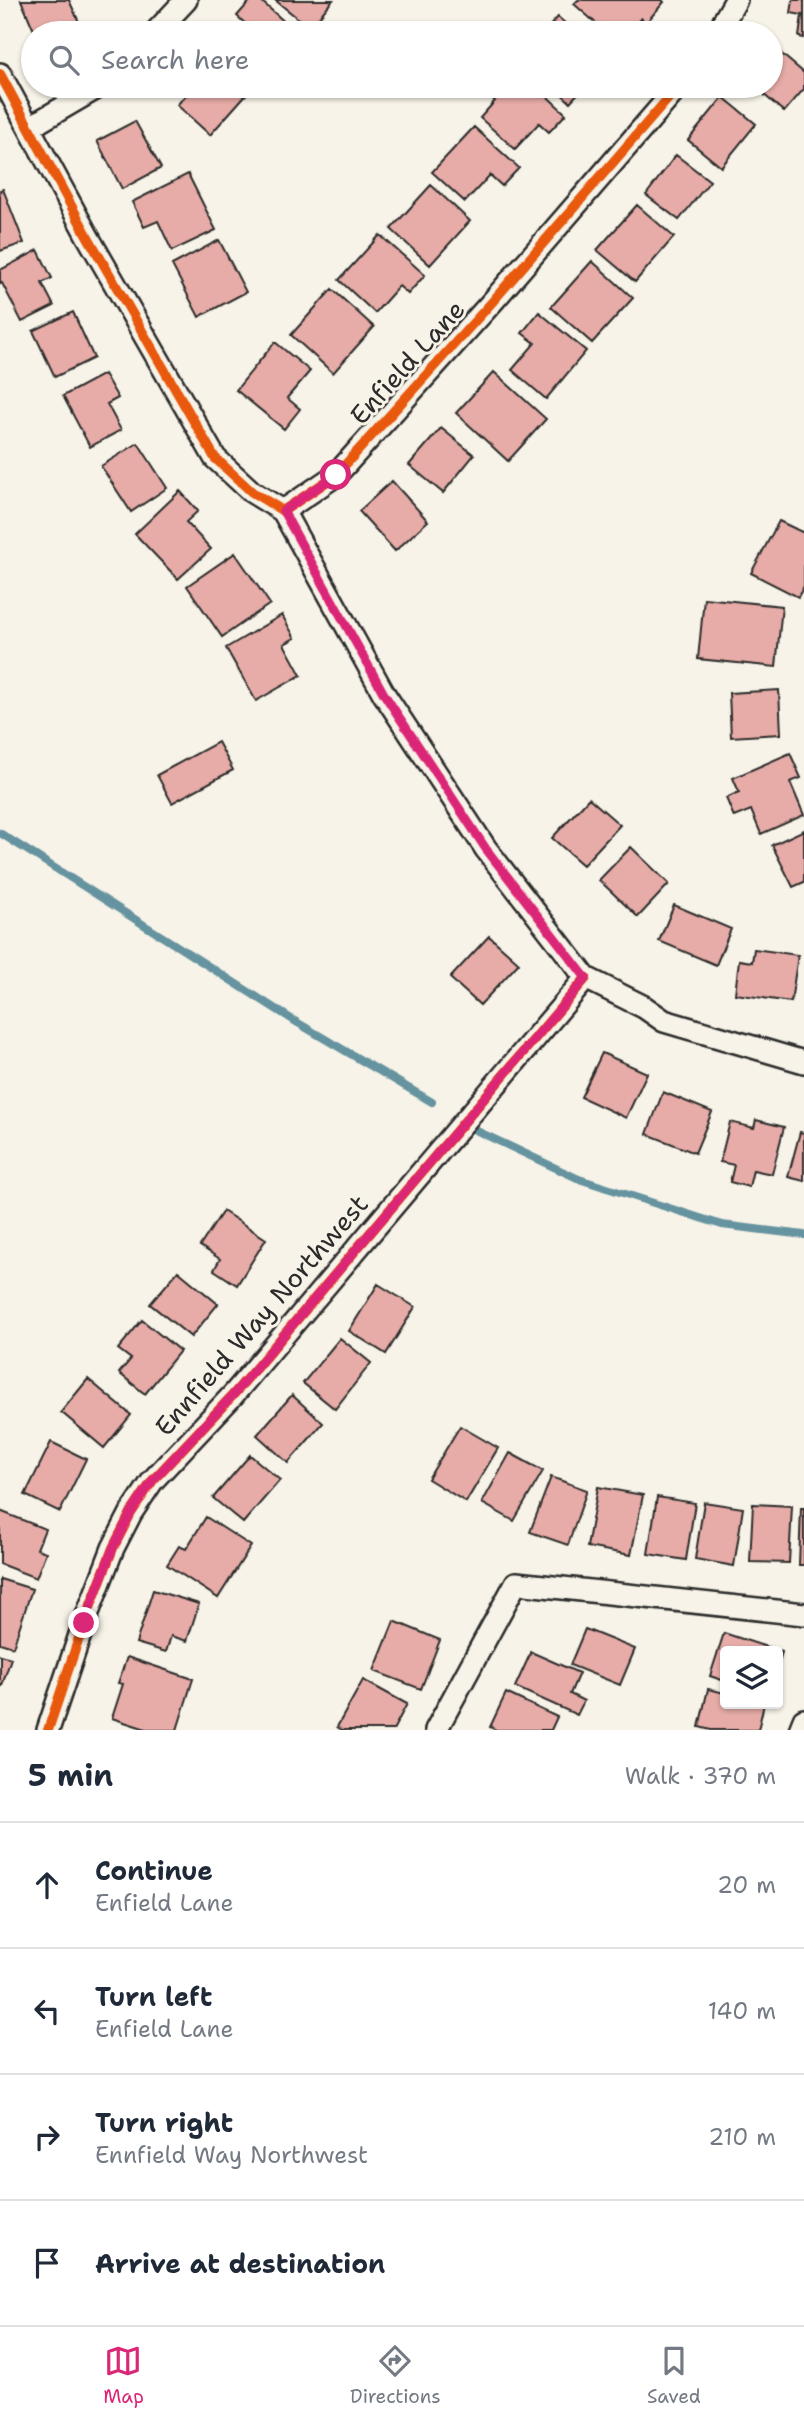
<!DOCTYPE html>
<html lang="en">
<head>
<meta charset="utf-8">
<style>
	:root { --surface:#fff; --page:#f2f2f3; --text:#1f2937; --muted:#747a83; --line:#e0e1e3; --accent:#db2777 }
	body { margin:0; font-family:"Shantell Sans",sans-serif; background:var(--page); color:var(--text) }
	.controls { position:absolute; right:21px; bottom:21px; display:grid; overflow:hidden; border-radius:7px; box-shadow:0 2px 5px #0004 }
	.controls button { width:63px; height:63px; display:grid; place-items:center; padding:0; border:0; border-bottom:2px solid var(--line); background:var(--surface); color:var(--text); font:35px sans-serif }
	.stop { position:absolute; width:21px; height:21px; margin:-16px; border:5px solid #db2777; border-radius:50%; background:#fff }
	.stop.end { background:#db2777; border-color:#fff; box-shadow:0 2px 7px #0008 }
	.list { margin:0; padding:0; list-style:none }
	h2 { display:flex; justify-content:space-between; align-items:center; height:91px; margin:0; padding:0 28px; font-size:30px }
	h2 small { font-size:23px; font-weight:400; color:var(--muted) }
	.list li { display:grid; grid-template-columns:46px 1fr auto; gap:21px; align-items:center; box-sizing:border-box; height:126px; padding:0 28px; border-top:2px solid var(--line) }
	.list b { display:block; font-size:26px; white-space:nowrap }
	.list p { margin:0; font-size:23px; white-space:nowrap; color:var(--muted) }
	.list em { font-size:23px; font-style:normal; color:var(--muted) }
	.icon { flex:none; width:38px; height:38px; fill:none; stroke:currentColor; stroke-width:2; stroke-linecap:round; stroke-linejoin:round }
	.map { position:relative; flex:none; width:804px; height:1730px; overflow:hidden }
	.search { position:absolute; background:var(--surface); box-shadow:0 2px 5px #0004; left:21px; right:21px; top:21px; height:77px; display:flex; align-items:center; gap:18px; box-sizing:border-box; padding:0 24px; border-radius:38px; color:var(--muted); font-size:26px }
	.sheet { height:595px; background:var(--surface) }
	nav { display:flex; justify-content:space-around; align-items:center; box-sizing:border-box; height:98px; border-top:2px solid var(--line); background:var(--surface); font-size:19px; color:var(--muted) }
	nav a { display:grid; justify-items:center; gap:4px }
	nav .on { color:var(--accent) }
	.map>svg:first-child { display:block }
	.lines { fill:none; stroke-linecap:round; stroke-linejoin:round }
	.stream { stroke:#65939f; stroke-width:8 }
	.building { fill:#e7aca7; stroke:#2b2b2b; stroke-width:2 }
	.street-casing { stroke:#2b2b2b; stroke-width:26 }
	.street { stroke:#f7f3e8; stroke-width:21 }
	.cycleway-casing { stroke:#f7f3e8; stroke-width:15 }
	.cycleway { stroke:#e8590c; stroke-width:10 }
	.route { stroke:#db2777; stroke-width:9 }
	.labels { text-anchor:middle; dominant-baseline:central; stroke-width:6; stroke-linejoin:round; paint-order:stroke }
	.street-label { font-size:26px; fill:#2b2b2b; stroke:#f7f3e8 }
</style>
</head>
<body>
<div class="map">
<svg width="804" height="1730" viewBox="0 0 804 1730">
	<rect width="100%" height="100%" fill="#f7f3e8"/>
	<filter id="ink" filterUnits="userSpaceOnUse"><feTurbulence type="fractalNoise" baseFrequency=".0143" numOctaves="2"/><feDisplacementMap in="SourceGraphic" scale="14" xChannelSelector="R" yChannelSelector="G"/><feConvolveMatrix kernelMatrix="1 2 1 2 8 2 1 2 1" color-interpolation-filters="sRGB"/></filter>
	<g filter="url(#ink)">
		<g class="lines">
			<path class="stream" d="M0,833L293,1020L432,1102
				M473,1129L579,1179L722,1225L804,1235"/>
		</g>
		<path class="building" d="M21,0H69L79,22L53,33H35Z
			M251,0H260L297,33H245L250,28L237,16Z
			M275,0H333L310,28Z
			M578,0H662L664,2L646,23L641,18L627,33H607L574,4Z
			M793,0H804V38L799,37L802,15L791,13Z
			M558,17L576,33H543Z
			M771,45L804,73V89L784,112L754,86H771Z
			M194,86H245L250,90L210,135L177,105Z
			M487,86H536L566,114L549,132L539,123L515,149L480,118L495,101L483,90Z
			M553,86H585L570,102Z
			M723,97L756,124L721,167L688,140Z
			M135,121L161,168L122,189L97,141Z
			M474,127L519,168L502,186L490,175L465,202L432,172Z
			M676,155L710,181L679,220L646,195Z
			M188,174L216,230L172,251L158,221L144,227L132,202Z
			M431,185L470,221L430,265L391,229Z
			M3,189L24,243L0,251V190Z
			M637,205L674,237L635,282L597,250Z
			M380,235L425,275L408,294L399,286L375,313L339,280Z
			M219,240L246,292L199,317L172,265Z
			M38,250L52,278L42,283L54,306L22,322L2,283L0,284V270Z
			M592,261L633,298L592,343L551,307Z
			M332,289L374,327L333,373L291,335Z
			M73,312L94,358L55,377L33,331Z
			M539,312L586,351L546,399L512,370L535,343L522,333Z
			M275,342L310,371L287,398L300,409L284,429L236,390Z
			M494,372L546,419L508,461L456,413Z
			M104,374L118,398L107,404L121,430L90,447L63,396Z
			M441,428L474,455L443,493L409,465Z
			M138,443L167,488L131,512L101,466Z
			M392,481L428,521L395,551L359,511Z
			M180,491L198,511L186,522L211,549L178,579L135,534Z
			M779,521L804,533V586L798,597L751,573Z
			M235,553L270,604L222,637L187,586Z
			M704,598L782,606L776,667L698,659Z
			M282,615L295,638L284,644L301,675L256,701L226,648Z
			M779,690L781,734L731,737L729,693Z
			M218,742L233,770L172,803L157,775Z
			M790,753L801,778L790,782L804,815L761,834L751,810L734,817L726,798L739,792L733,778Z
			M589,798L620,825L583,865L552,838Z
			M804,830V882L793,887L772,845Z
			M631,847L669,884L638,917L599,880Z
			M674,905L731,929L716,965L659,941Z
			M489,936L519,963L480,1005L450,978Z
			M754,949L798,955L791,1002L735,994L739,960L752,962Z
			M602,1053L647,1073L626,1118L581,1097Z
			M663,1092L712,1112L695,1153L647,1134Z
			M756,1120L784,1127L772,1174L753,1170L749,1187L730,1182L734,1165L720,1162L730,1122L754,1128Z
			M800,1132L804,1133V1181L788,1177Z
			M223,1211L266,1239L237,1285L214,1270L220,1259L200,1246Z
			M178,1271L218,1304L191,1337L150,1304Z
			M378,1284L415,1307L386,1354L349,1331Z
			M142,1320L180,1351L145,1394L119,1373L131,1359L118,1349Z
			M340,1338L371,1363L335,1409L303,1383Z
			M88,1379L131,1415L104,1448L61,1412Z
			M292,1395L323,1423L288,1463L257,1435Z
			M460,1426L498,1448L466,1502L428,1479Z
			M51,1442L86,1459L60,1512L25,1495Z
			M510,1453L543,1471L514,1521L482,1503Z
			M250,1455L280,1480L243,1523L213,1498Z
			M551,1477L587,1490L568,1545L530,1532Z
			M598,1487L643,1495L631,1555L587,1547Z
			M657,1497L695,1503L686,1560L648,1554Z
			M704,1502L743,1508L734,1566L695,1559Z
			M753,1504L792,1506L789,1563L750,1562Z
			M801,1508H804V1565H799Z
			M0,1511L45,1529L37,1549L46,1552L36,1578L0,1564Z
			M206,1517L251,1546L218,1598L167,1565L179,1546L186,1549Z
			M0,1579L32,1589L13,1647L0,1643Z
			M153,1590L199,1604L187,1641L171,1636L166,1652L136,1643Z
			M394,1621L440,1640L421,1689L374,1671Z
			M585,1629L635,1649L620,1685L570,1665Z
			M724,1633L782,1652L778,1666V1651H725V1681L710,1676Z
			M531,1652L579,1673L570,1694L584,1701L577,1715L515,1687Z
			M0,1655L11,1658L2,1686L0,1685Z
			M127,1657L193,1679L177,1730H149L112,1718L123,1684L118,1683Z
			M363,1680L407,1704L393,1730H342L337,1727Z
			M708,1689L725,1693V1704H764L758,1730H711L699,1727Z
			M506,1693L557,1717L551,1730H496L490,1727Z"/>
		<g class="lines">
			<defs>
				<path id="street" d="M155,33L186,0
					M717,33L736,0
					M0,74L88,237L215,458L252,492L283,511L336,475L493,301L679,86
					M30,127L100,86
					M283,511L384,694L486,849L586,978L644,1007L664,1021L804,1062
					M48,1730L84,1623L113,1548L131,1513L153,1480L233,1395L586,978
					M436,1730L516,1583L804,1614
					M800,1730L804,1720"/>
			</defs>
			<use href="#street" class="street-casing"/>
			<use href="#street" class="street"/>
			<defs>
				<path id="cycleway" d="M0,74L88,237L215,458L252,492L283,511L336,475L493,301L679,86
					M48,1730L84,1623L113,1548L131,1513L153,1480L233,1395L586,978"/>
			</defs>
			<use href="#cycleway" class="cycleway-casing"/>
			<use href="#cycleway" class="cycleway"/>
		</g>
	</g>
	<g class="lines" filter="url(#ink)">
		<path class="route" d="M84,1623L113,1548L131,1513L153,1480L233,1395L586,978L486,849L384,694L283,511L336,475"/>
	</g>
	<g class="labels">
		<g class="street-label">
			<text transform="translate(407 362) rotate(-48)">Enfield Lane</text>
			<text transform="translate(261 1315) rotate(-49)">Ennfield Way Northwest</text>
		</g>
	</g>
</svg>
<div class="controls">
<button><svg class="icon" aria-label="layers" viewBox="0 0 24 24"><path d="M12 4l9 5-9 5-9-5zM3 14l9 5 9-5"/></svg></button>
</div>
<div class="stop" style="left:336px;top:475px"></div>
<div class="stop end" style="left:84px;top:1623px"></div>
<div class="search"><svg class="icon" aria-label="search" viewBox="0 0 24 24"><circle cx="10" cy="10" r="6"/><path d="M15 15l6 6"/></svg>Search here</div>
</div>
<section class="sheet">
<h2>5 min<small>Walk · 370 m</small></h2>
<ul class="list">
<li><svg class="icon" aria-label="ahead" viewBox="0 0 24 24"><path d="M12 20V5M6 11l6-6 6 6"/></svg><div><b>Continue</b><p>Enfield Lane</p></div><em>20 m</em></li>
<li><svg class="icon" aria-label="left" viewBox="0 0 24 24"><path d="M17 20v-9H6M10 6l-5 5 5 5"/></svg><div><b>Turn left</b><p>Enfield Lane</p></div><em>140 m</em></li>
<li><svg class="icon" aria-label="right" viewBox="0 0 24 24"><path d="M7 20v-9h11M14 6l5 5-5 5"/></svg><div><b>Turn right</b><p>Ennfield Way Northwest</p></div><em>210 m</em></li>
<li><svg class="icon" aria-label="arrive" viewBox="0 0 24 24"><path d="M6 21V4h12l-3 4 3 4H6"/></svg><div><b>Arrive at destination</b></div></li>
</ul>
</section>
<nav>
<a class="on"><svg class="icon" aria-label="map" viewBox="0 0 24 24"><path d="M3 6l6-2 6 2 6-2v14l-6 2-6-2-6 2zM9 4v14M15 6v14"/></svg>Map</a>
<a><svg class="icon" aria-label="directions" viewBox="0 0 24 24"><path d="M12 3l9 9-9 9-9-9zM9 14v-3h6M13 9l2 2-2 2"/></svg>Directions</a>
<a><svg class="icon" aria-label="saved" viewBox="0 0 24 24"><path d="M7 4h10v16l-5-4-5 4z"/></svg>Saved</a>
</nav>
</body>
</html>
